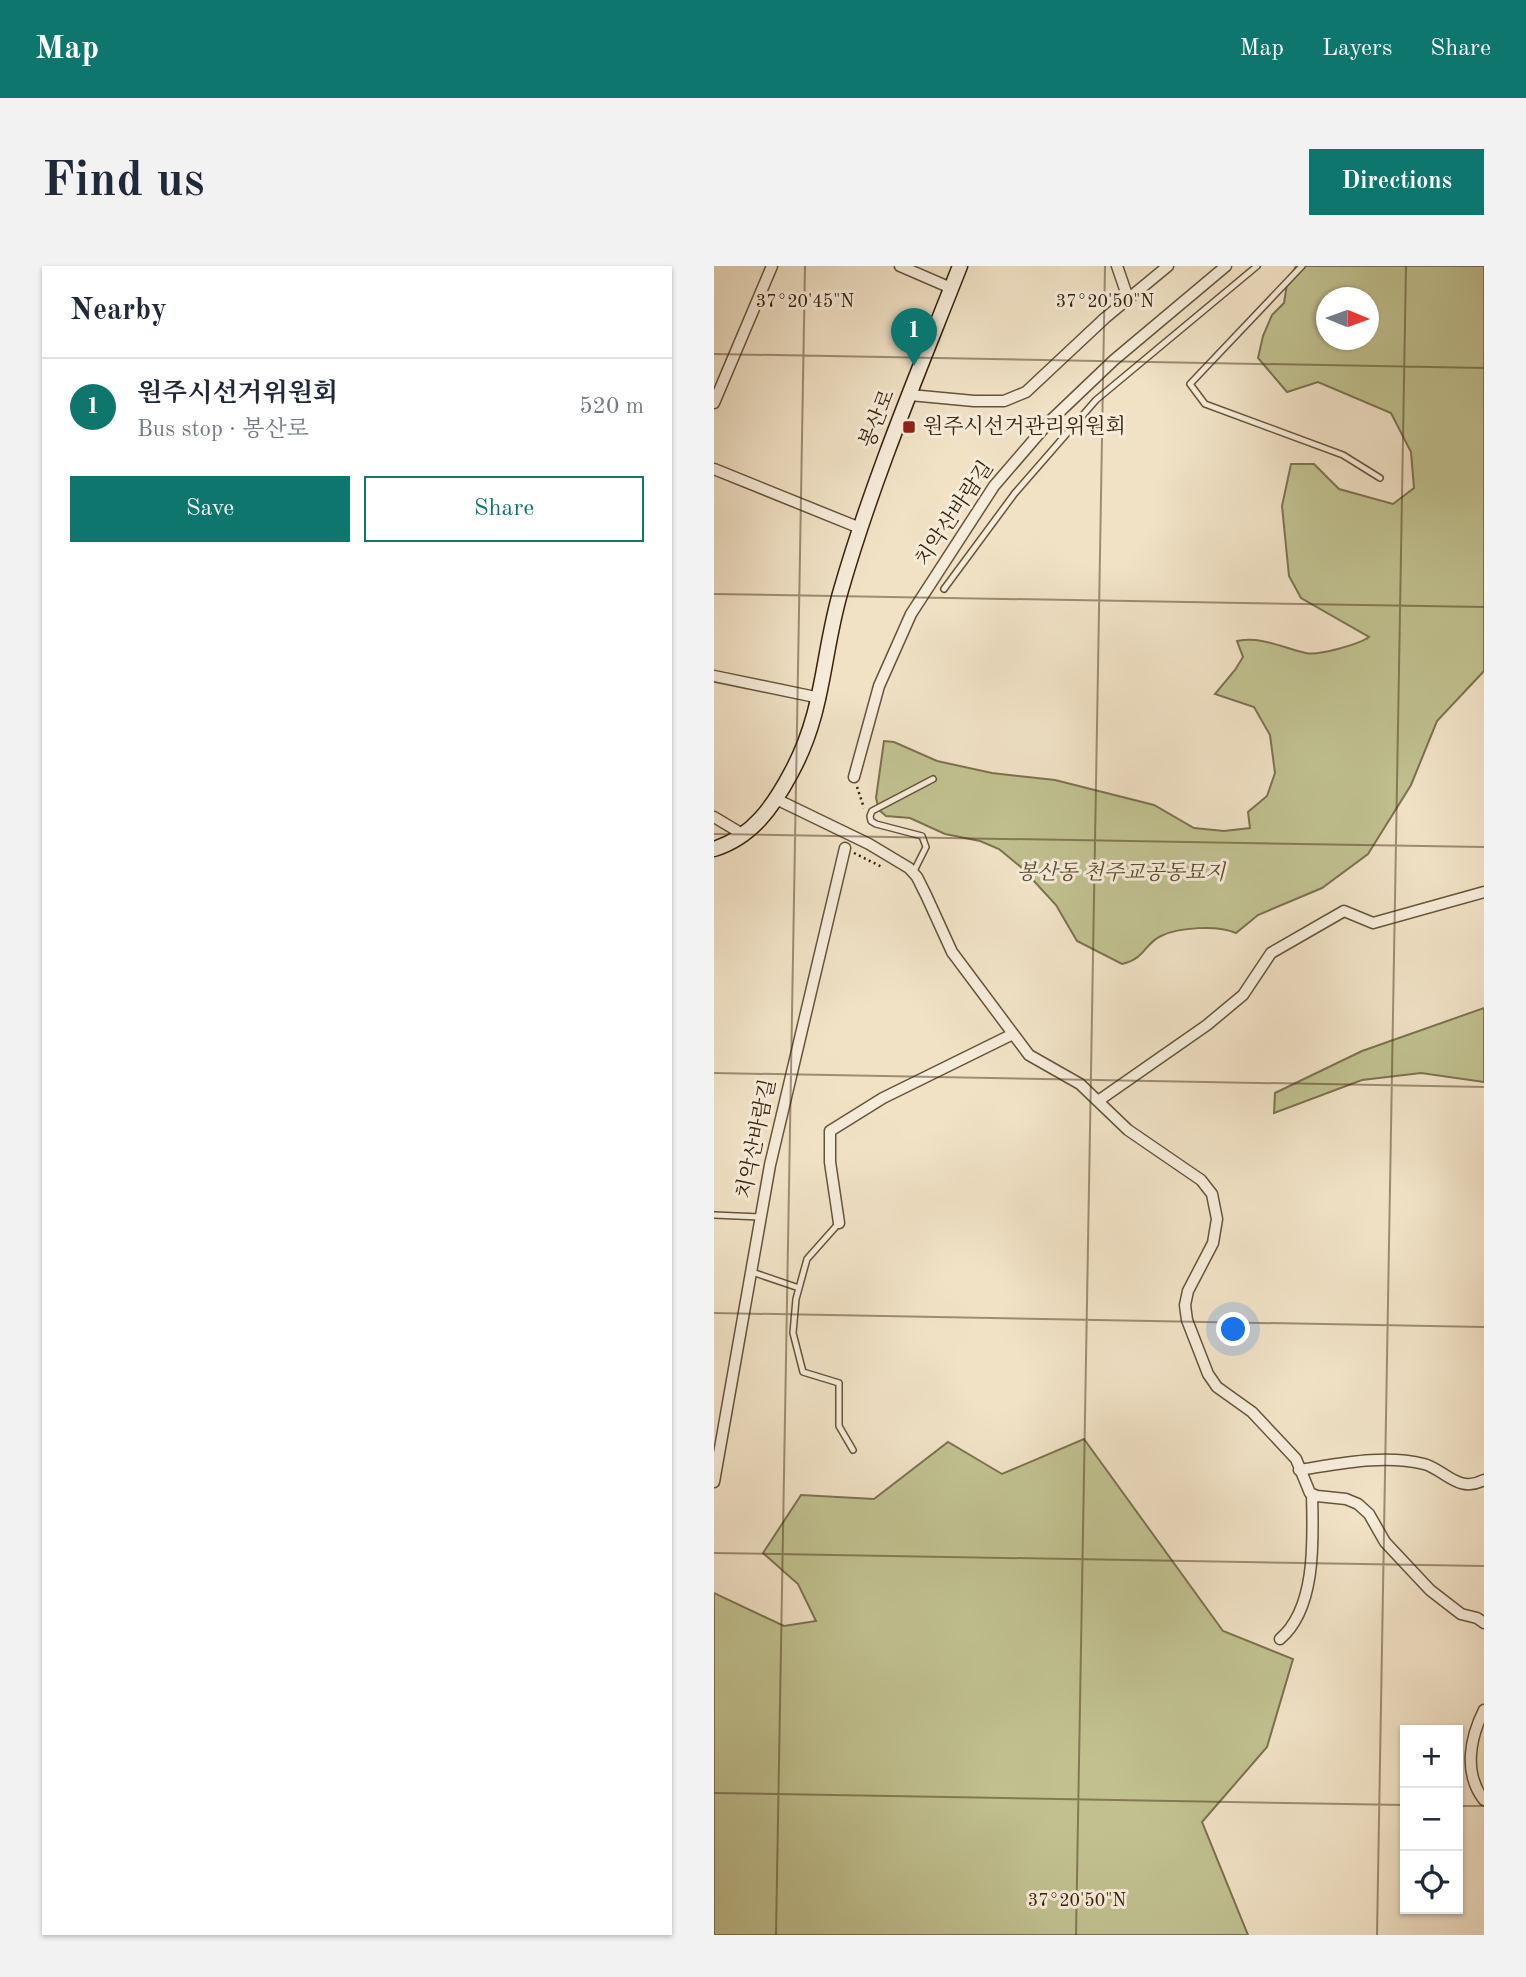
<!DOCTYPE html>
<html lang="en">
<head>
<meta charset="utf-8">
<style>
	:root { --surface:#fff; --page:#f2f2f3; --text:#1f2937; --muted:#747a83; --line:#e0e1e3; --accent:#0f766e }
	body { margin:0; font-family:"Old Standard TT","Noto Serif KR",serif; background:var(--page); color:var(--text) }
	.controls { position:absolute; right:21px; bottom:21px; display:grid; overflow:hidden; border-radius:0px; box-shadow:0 2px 5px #0004 }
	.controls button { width:63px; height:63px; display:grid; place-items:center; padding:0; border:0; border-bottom:2px solid var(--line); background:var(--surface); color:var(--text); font:35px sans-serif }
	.compass { position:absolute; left:602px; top:21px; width:63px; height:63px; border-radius:50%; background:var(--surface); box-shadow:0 2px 5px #0004; rotate:91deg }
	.you { position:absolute; left:520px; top:1064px; width:24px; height:24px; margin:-18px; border:5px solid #fff; border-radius:50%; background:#1a73e8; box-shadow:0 0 0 10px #1a73e833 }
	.badge { display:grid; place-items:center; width:46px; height:46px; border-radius:50%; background:var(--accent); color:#fff; font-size:23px; font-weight:700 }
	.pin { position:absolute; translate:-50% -58px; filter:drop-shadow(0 2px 4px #0008) }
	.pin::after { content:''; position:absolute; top:37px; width:24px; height:21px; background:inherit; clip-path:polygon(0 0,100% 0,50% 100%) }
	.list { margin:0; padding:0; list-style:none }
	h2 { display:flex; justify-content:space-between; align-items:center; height:91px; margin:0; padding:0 28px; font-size:30px }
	h2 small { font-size:23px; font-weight:400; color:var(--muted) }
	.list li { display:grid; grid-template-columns:46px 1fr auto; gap:21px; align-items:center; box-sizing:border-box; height:98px; padding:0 28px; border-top:2px solid var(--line) }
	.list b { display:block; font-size:26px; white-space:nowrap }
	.list p { margin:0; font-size:23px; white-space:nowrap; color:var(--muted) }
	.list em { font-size:23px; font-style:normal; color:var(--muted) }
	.actions { display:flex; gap:14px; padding:21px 28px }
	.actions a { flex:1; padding:16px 0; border:2px solid var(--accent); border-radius:0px; text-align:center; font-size:24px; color:var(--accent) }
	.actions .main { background:var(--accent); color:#fff }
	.icon { flex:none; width:38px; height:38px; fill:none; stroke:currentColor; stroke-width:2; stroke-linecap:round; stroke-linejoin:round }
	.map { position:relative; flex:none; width:770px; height:1669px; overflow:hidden; border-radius:0px }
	header { display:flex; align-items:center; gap:42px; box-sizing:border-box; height:98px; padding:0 35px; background:var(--accent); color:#fff }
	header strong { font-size:33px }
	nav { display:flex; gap:38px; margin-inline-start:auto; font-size:24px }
	.intro { display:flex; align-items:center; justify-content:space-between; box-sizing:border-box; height:168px; padding:0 42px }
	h1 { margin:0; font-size:49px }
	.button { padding:18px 32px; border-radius:0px; background:var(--accent); color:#fff; font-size:24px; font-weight:700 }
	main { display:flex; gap:42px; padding:0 42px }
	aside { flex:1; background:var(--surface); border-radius:0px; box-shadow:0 2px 5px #0004 }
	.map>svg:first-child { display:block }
	.green { fill:#c1c190; stroke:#7c724e; stroke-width:2; fill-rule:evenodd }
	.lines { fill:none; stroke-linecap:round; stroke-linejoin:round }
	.lane-casing { stroke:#66543a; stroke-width:8 }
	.street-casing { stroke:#66543a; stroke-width:13 }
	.secondary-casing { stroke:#38240c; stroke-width:17 }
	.path { stroke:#38240c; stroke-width:2.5; stroke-dasharray:2 3.5; stroke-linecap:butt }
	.lane { stroke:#f6ecda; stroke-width:5 }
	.street { stroke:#f6ecda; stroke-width:10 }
	.secondary { stroke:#f6ecda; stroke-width:14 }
	.ticks { fill:none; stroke:#38240c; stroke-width:2; stroke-opacity:0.45 }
	.poi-dot { fill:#8f2418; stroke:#f6ecda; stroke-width:2.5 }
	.labels { text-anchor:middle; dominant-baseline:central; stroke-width:6; stroke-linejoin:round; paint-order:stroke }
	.street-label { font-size:21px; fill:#38240c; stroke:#f6ecda }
	.poi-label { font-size:21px; fill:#38240c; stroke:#f6ecda; text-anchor:start }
	.park-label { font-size:21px; font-style:italic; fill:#5a4b2d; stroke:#f6ecda }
	.ticks-label { font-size:18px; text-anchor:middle; fill:#38240c; stroke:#f6ecda; stroke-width:6; stroke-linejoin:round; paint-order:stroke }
</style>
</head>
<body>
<header>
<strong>Map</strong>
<nav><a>Map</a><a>Layers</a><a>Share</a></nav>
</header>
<div class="intro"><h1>Find us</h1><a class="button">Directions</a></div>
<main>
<aside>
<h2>Nearby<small></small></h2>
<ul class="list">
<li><span class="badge">1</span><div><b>원주시선거위원회</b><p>Bus stop · 봉산로</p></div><em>520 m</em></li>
</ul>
<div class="actions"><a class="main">Save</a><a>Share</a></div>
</aside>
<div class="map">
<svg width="770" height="1669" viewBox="0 0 770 1669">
	<rect width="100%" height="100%" fill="#f1e2c6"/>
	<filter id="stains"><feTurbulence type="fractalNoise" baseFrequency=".00286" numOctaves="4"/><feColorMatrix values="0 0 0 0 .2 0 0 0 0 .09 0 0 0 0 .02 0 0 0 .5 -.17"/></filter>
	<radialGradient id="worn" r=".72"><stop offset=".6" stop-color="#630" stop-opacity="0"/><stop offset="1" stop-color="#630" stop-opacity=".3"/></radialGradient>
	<path class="green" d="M582,0H770V405L723,455L697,519L654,588L608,622L544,649L522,667C504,659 465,661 447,670C431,677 431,693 408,698L363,675L342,639L308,602L285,583L266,575L231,568L196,552L172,550L165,544L162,532L170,475L180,476L223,495L278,507L341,514L440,539L480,562L510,565L536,562L534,546L553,530L561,507L556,469L540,441L501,428L521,404L529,391L523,375C549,370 568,382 592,387C604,390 646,378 655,371L587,332L575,310L568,240L577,198H600L625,223L679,238L700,222L697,186L677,147L604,116L573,126L544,92L549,70L558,49L570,37L573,18ZM612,32H654V74H612Z
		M770,742V816L707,807L648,814L560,847L561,827L648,785Z
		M370,1173L509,1365L579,1393L553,1481L488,1556L534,1669H0V1327L70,1360L102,1355L84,1318L49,1287L87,1229L160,1233L234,1176L288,1208Z"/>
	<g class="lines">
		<defs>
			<path id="lane" d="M588,0L476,118L491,138L629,189L666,212
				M230,323L301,227L382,134L543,0
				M199,607L212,581L208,570L162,558L157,555L156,550L158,545L219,513
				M0,949L46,951
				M125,957L93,993L82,1033L79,1067L89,1106L125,1117V1160L139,1184
				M38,1006L85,1022"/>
			<path id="street" d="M186,0L237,22
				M403,0L414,32
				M196,129L260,135H290L312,126L391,52L454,0
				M0,137L58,0
				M0,203L146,262
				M0,410L106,432
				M140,511L165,420L197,348L280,220L336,155L400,94L512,0
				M62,533L155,578L195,602L203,611L212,629L238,686L315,789L366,818L414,864L487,914L498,928L503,953L499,977L474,1025L471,1039L473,1054L494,1108L503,1121L538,1146L568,1178L582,1193L596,1227L603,1230L632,1233L644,1238L655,1248L671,1276L716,1324L747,1348L763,1352L770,1357
				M0,551L30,569
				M384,835L493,759L529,729L557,687L630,645L659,657L770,626
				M125,957L116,896V865L169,832L299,768
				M585,1204C625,1198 669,1188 710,1198C730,1203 744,1228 770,1214
				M0,1216L56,899L131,582
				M566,1373C603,1342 599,1271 598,1228
				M770,1444C756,1472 749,1507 770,1534"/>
			<path id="secondary" d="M0,583C38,571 59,541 77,507C111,445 108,388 127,324C159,213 204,107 246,0"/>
		</defs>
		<use href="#lane" class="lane-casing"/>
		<use href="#street" class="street-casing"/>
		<use href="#secondary" class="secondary-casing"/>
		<path class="path" d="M143,521L150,542
			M140,587L168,601"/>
		<use href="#lane" class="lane"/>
		<use href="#street" class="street"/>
		<use href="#secondary" class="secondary"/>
	</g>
	<path class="ticks" d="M0,88L770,102M0,328L770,341M0,568L770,581M0,807L770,821M0,1047L770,1061M0,1287L770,1300M0,1527L691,1539M744,1540H770M62,1669L91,0M362,1669L391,0M663,1669L692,0"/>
	<rect class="poi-dot" x="188" y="154" width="14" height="14" rx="3.5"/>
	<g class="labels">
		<g class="street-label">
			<text transform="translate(164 153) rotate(-68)">봉산로</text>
			<text transform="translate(241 248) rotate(-56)">치악산바람길</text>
			<text transform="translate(43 873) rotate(-78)">치악산바람길</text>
		</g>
		<g class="poi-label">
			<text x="209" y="161">원주시선거관리위원회</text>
		</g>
		<g class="park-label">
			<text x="407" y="607">봉산동 천주교공동묘지</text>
		</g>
	</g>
	<g class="ticks-label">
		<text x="91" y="41">37°20'45"N</text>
		<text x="391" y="41">37°20'50"N</text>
		<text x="363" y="1640">37°20'50"N</text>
	</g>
	<rect width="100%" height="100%" filter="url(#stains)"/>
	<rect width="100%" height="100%" fill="url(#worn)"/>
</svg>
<div class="controls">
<button>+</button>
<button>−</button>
<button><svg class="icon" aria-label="locate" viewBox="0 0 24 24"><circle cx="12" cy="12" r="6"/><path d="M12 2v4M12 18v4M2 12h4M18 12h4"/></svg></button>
</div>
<svg class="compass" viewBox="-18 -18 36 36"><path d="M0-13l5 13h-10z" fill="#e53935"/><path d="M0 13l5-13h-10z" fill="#747a83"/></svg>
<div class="you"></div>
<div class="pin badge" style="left:200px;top:100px">1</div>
</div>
</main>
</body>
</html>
